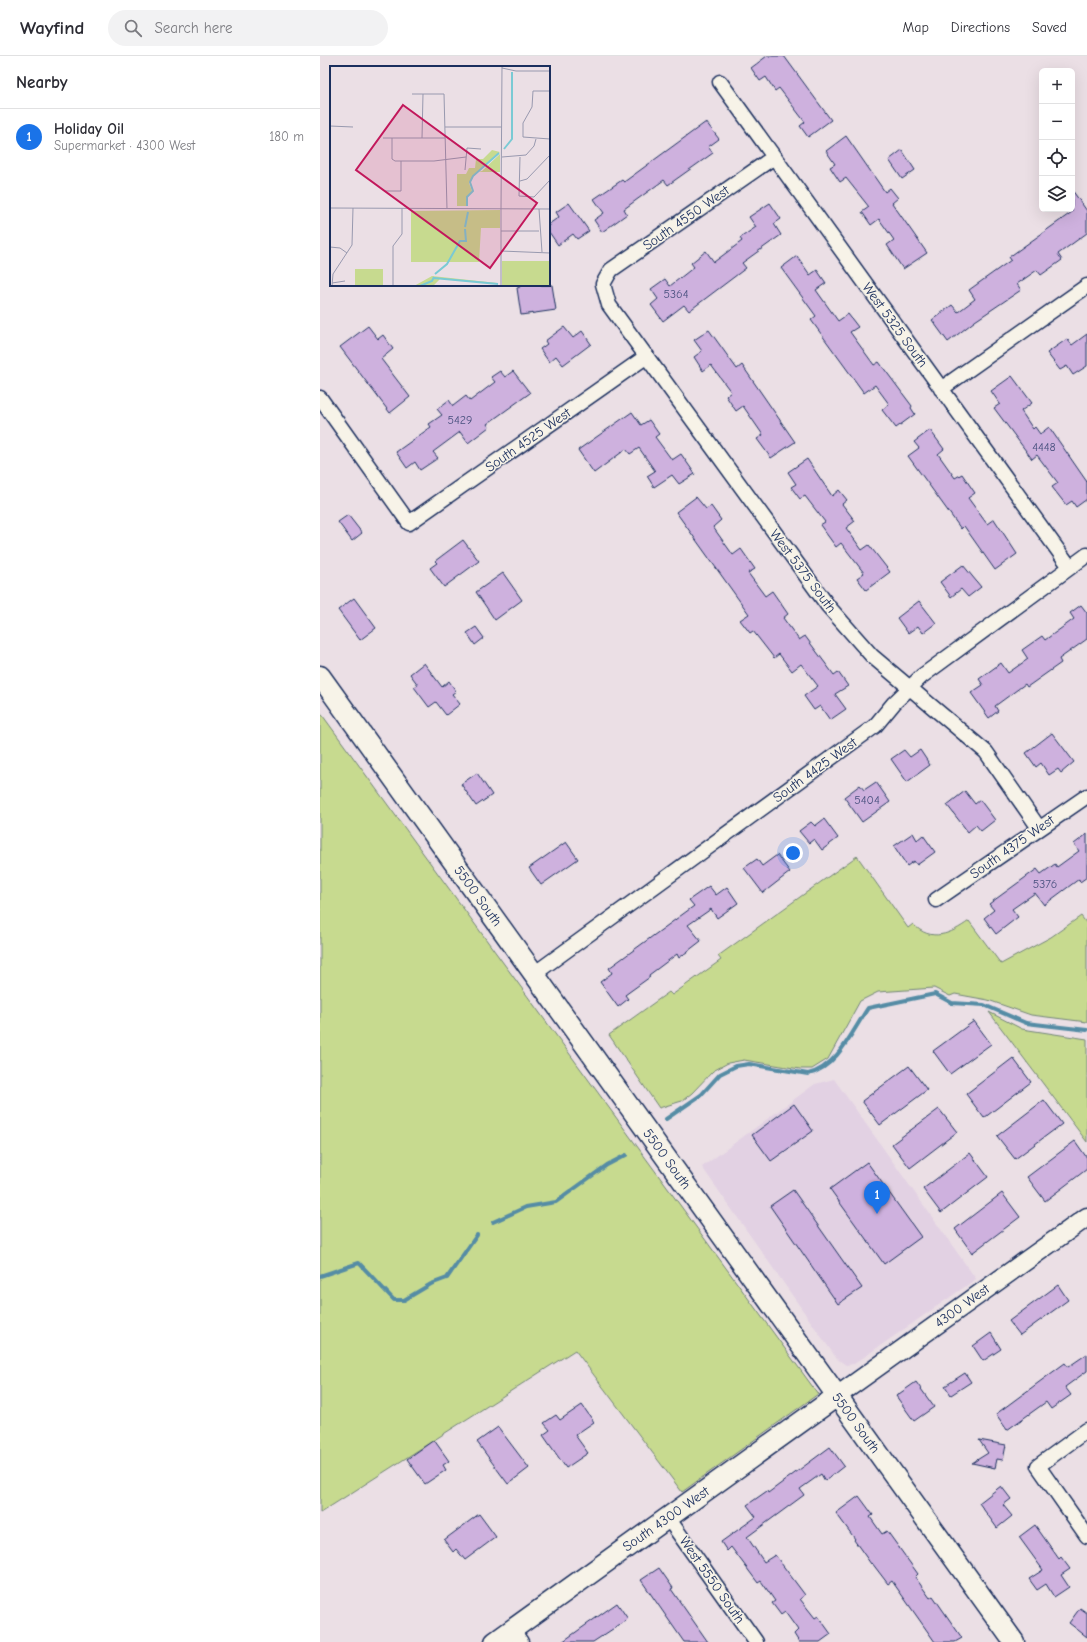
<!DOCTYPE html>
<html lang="en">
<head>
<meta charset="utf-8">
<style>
	:root { --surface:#fff; --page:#f2f2f3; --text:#2b2b33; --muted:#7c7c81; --line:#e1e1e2; --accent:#1a73e8 }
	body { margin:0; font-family:"Comic Neue",sans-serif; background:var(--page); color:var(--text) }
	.controls { position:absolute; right:12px; top:12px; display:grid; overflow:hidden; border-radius:6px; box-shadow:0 4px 16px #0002 }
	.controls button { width:36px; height:36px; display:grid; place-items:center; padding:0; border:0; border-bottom:1px solid var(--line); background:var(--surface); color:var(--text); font:20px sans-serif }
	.you { position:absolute; left:473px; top:797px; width:14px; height:14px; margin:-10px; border:3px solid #fff; border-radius:50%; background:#1a73e8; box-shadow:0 0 0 6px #1a73e833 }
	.badge { display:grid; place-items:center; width:26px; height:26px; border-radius:50%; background:var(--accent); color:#fff; font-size:13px; font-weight:700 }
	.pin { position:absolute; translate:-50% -33px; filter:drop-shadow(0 1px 2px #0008) }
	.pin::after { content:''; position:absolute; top:21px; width:14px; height:12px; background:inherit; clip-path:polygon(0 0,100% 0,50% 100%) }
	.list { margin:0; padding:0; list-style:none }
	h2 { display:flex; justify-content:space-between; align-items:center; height:52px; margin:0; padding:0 16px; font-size:17px }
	h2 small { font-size:13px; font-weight:400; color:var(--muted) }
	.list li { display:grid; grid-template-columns:26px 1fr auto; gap:12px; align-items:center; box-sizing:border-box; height:56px; padding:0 16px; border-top:1px solid var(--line) }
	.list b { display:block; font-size:15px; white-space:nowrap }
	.list p { margin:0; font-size:13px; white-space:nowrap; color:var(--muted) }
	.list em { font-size:13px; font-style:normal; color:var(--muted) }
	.icon { flex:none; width:22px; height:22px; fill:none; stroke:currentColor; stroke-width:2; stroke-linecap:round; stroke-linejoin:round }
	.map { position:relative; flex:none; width:767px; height:1586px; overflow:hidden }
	header { display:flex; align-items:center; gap:24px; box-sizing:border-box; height:56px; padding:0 20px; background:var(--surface); border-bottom:1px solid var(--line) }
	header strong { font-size:19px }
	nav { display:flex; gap:22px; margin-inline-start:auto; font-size:14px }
	.search { width:280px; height:36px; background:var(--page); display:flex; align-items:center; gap:10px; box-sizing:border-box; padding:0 14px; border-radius:22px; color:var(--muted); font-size:15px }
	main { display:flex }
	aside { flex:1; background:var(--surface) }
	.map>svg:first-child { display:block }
	.built { fill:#e2d1e3 }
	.green { fill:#c7da8f; stroke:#718476 }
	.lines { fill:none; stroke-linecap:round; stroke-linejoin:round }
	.stream { stroke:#548ca5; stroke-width:4 }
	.building { fill:#ceb1de; stroke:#1b2f5e }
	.minor-casing { stroke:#1b2f5e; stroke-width:17 }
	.tertiary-casing { stroke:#1b2f5e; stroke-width:21 }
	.secondary-casing { stroke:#1b2f5e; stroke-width:23 }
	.minor { stroke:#f7f3e8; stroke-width:14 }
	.tertiary { stroke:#f7f3e8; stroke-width:18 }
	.secondary { stroke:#f7f3e8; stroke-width:20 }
	.labels { text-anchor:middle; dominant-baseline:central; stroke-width:3; stroke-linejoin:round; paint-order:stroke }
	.number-label { font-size:12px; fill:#48507e }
	.street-label { font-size:14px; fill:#1b2f5e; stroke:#f7f3e8 }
	.inset-river { fill:none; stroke:#7acad4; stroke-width:2 }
	.inset-road { fill:none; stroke:#9899af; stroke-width:1 }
	.view { fill:#c2185b; fill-opacity:0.15; stroke:#c2185b; stroke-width:2 }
	.inset-edge { fill:none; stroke:#1b2f5e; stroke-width:2 }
</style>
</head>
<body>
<header>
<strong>Wayfind</strong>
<div class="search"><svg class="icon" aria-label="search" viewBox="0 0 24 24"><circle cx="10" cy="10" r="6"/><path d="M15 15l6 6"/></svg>Search here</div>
<nav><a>Map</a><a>Directions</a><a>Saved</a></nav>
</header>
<main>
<aside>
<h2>Nearby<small></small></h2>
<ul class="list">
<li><span class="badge">1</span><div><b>Holiday Oil</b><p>Supermarket · 4300 West</p></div><em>180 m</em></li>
</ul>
</aside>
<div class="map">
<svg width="767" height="1586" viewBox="0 0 767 1586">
	<rect width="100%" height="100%" fill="#ebdfe5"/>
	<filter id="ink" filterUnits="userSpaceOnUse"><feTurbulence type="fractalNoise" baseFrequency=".025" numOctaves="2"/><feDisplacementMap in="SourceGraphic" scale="8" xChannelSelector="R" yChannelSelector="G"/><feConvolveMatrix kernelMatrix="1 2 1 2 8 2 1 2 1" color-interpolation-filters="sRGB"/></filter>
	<g filter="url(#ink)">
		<path class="built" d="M514,1023L656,1223L534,1308L526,1309L517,1303L382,1111L495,1028Z"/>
		<path class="green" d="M0,656L498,1338L362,1436L255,1294L0,1457Z
			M537,800L588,872L593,868C611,887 631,878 649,865L681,908L731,881L761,860L767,868V966L711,959L668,944L635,938L630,940L614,932L558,936L540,945L508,1003L492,1013H480L424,1004L408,1007L393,1015L372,1037L362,1045L339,1052L289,979L349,936L352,939L401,904L398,900Z
			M669,956L702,973L767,983V1086Z"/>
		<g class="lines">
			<path class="stream" d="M346,1063L381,1039L400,1018L416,1010L429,1008L488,1018C517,1012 533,974 548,952L615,938L632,947L664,949L706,967L767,974
				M173,1166L206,1151L236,1146L287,1109L306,1099
				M0,1220L39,1207L74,1244H84L111,1228L127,1222L157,1179"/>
		</g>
		<path class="building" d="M447,0H464L511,64L488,81L480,70L485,66L459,32L455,35L446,21L440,25L431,12Z
			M386,66L399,83L388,91L393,97L348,129L344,124L304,153L307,158L282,176L274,164L284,157L274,143L302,124L304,126Z
			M526,80L565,136L570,132L578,142L572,147L607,197L583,213L567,189L574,184L559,163L551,169L542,156L549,151L526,122L520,126L510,111L515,108L506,95Z
			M582,94L595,114L582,123L569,104Z
			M752,134L767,155V177L738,198L742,204L721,219L717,214L697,228L701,234L655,265L628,286L612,264L632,249L638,256L655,243L649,234L691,204L689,201L752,156Z
			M249,147L269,175L257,183L253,178L238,189L229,176V168L239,161L236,156Z
			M450,147L461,163L454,168L461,179L422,207L426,212L369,255L364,249L343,265L331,249L338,243L331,233L345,223L350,230L374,211L371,207L386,195L394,206L422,185L420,182L436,171L429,161Z
			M477,200L490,219L497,214L506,227L496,234L518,265L528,258L538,271L530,276L554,309L559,306L592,350L591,352L595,358L576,372L562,354L569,348L555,329L544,337L491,264L496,260L461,212Z
			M200,229H232L236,254L201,259L197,232L200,231Z
			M48,270L58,283L63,279L73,293L61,303L90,341L70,357L20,291Z
			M244,271L253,282L262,275L271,288L243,309L236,300L229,306L220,293L227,288L225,285Z
			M389,274L417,313L422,309L475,386L451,402L437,383L443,379L423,350L416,355L406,340L411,336L391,309L383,315L374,301L382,295L374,284Z
			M767,278V310L753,319L747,310L740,314L727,297L747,283L752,289Z
			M180,315L185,321L193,315L210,337L167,368L169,371L148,387L140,376L113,396L118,402L100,414L95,406L87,412L76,396L111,371L109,368L122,359L117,353L129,344L133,350L146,340L150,345L175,326L171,321Z
			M692,320L712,347L701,355L713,373L715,371L720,378L729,371L767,426V443L756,451L752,445L746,449L732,431L738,427L717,399L712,403L674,352L680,348L671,335Z
			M312,356L321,369L329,364L339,378L335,381L352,404L361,398L375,418L359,428L352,419L334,431L327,420L335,415L319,392L310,398L306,393L274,417L258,394Z
			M610,374L624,393L618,398L635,422L642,418L655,437L648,442L667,468L674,463L697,498L675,514L644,470L641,473L588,400L599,392L594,386Z
			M487,403L512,440L519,434L527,444L522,448L535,465L526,472L542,494L549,489L570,516L546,534L537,522L544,517L521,487L516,491L500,469L505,466L485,440L480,443L471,431L476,428L468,416Z
			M376,441L386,453L391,450L401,464L393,471L413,499L421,493L435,513L428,517L445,540L452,535L468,558L463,562L479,584L485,580L514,619L518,616L528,630L515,638L526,653L510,664L500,650L494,654L484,640L498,630L481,608L472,615L459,598L454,602L433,575L430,577L420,564L429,558L356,456Z
			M28,459L42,477L32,485L18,466Z
			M143,484L159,505L124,531L110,512L117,507L115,505Z
			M643,509L661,531L648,541L641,533L631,541L620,526Z
			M183,517L202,544L175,564L156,536Z
			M34,542L56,572L40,584L18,554Z
			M599,545L616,567L603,577L598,570L588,577L577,562Z
			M761,549L767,557V583L739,603L741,607L707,631L705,628L675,650L678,655L669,662L651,637L663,629L659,623L681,607L688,617L708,603L702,594L722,580L725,584L754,563L750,557Z
			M156,571L164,582L155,589L147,577Z
			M104,607L122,631L129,625L136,635L132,638L140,648L126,659L116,646L109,651L94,631L98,629L90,618Z
			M732,677L754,706L741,717L738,713L729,719L721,707L716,711L706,697Z
			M584,694L590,701L600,694L610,709L587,726L571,703Z
			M157,717L172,739L156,750L141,728Z
			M556,726L570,746L542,766L524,741L540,729L544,734Z
			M645,735L655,748L660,744L675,764L661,775L656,769L648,776L627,749Z
			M504,763L518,782L502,794L494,783L489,787L479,775L491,766L495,770Z
			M593,777L597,784L603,779L615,796L597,809L594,805L587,810L574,790Z
			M767,778V821L760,826L759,823L724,849L715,837L692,853L698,861L676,878L664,862L674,854L669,848L717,813L721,818L735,808L737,811L759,795L754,788Z
			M246,786L258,803L221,829L209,812Z
			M457,799L470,816L443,837L424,812L437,803L442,810Z
			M389,830L396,839L407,831L418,847L397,862L391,853L368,869L381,885L359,902L357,898L329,919L330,921L305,939L308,943L298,951L280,926L292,917L289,912L374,850L369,844Z
			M654,965L671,988L630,1018L613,995Z
			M693,1002L711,1026L664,1062L646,1038Z
			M589,1010L607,1034L560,1069L542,1045Z
			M724,1044L742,1068L695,1103L677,1080Z
			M474,1048L493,1075L451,1105L432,1079Z
			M619,1053L637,1076L590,1112L572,1088Z
			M755,1085L767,1102V1113L725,1145L707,1121Z
			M650,1097L668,1121L621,1157L603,1133Z
			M547,1106L601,1181L564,1208L510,1133Z
			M473,1134L542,1232L518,1248L450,1150Z
			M682,1137L700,1161L652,1197L635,1173Z
			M738,1229L748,1244L700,1279L689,1265Z
			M671,1277L681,1293L663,1305L653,1290Z
			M767,1298V1315L745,1331L751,1339L731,1353L726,1346L687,1374L676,1358L745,1307L748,1311Z
			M645,1317L651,1326L631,1339L625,1330Z
			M596,1326L614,1351L594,1365L576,1340Z
			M262,1349L274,1366L255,1379L268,1397L246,1412L223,1379L230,1374L224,1367L236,1359L240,1364Z
			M178,1371L209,1412L188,1428L157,1386Z
			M114,1384L129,1405L123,1409L126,1414L105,1428L87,1403Z
			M659,1384L686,1389L683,1404L677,1403L675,1412L652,1407L668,1397Z
			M510,1391L524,1410L505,1425L501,1418L480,1433L484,1439L427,1481L444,1506L455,1499L485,1539L480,1543L495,1562L498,1560L511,1578L500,1586H479L474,1578L478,1574L465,1556L461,1559L452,1547L455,1545L441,1525L438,1527L411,1491L407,1495L401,1486L436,1461L427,1449L447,1435L448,1437Z
			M681,1430L691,1443L683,1449L692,1460L677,1472L659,1447Z
			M539,1440L553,1459L550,1461L562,1478L567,1475L598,1518L595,1521L610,1542L613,1540L642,1582L635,1586H615L572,1525L568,1528L552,1507L551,1508L534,1484L535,1483L516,1457Z
			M159,1458L176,1481L145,1504L136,1493L133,1496L124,1484Z
			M715,1469L739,1503L741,1501L750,1513L741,1519L749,1531L734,1541L726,1528L717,1534L709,1523L723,1514L699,1481Z
			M339,1512L353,1532L351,1533L388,1586H364L321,1524Z
			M297,1547L308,1563L273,1586H242Z
			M760,1552L767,1557V1581L749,1567Z"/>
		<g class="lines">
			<defs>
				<path id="minor" d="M400,26L750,511
					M454,101L291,214L283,228L289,249L508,550L552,600L666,696L719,772
					M621,333L767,230
					M0,342L89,467L327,300
					M616,844L767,740
					M214,918L555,670L574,647L602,620L767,499
					M767,1374L718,1410L767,1480
					M348,1462L436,1586
					M192,1573L201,1586"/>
				<path id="tertiary" d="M517,1340L767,1161"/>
				<path id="secondary" d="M0,620L694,1586
					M175,1586L517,1340"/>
			</defs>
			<use href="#minor" class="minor-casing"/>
			<use href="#tertiary" class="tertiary-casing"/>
			<use href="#secondary" class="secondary-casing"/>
			<use href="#minor" class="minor"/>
			<use href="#tertiary" class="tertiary"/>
			<use href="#secondary" class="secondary"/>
		</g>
	</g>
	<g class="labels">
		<g class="number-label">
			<text x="356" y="238">5364</text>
			<text x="140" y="364">5429</text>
			<text x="724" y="391">4448</text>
			<text x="547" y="744">5404</text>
			<text x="725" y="828">5376</text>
		</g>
		<g class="street-label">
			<text transform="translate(366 162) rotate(-35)">South 4550 West</text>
			<text transform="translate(575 269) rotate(54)">West 5325 South</text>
			<text transform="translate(208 384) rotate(-35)">South 4525 West</text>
			<text transform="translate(483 515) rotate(53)">West 5375 South</text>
			<text transform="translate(495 714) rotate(-36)">South 4425 West</text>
			<text transform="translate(692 791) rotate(-35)">South 4375 West</text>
			<text transform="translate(158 840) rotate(54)">5500 South</text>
			<text transform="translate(347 1103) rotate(54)">5500 South</text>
			<text transform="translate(642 1250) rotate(-36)">4300 West</text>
			<text transform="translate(536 1367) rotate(54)">5500 South</text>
			<text transform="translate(346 1463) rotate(-35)">South 4300 West</text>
			<text transform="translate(392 1524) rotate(55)">West 5550 South</text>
		</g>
	</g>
	<g transform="translate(10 10)">
		<rect width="220" height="220" fill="#ebdfe5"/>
		<path d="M162,84L170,86L143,110L139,117L142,125L136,132V140H127V108H136L139,102H145L146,93H153ZM170,88V106H148L152,105ZM170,144V162H151L149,196H81V145ZM172,195H220V220H172ZM25,203H53V220H25ZM102,210L167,217L168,218L110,213L103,220H84Z" fill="#c7da8f"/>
		<path class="inset-river" d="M174,83L182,73V6M137,140V131L143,125L140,116L143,110L169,87M135,161L138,146M105,208L117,198L130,175H136L135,163M104,212L168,218M90,220L102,215L104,211"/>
		<path class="inset-road" d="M172,2L186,5H220M220,25H203L202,41L193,57V71L220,73M82,28H114L117,143M0,60L23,61M115,61H172M53,72H115M62,72V93L65,95H104L136,91M92,72L93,28M172,91L196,89L204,80L206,73M190,91L189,130L204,131L220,114M135,104L137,82L151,83M190,115L197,113L220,89M54,125H71V95M0,142L220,143M171,143L172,0M209,143L212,186M171,165H209M0,181L10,182L17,187M171,185L220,187M2,217L15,215M2,220L3,208L22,179L23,142M63,220V180L72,168V142M171,220V143"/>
		<path class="view" d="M73,39L207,137L160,202L26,104Z"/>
		<rect width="220" height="220" class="inset-edge"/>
	</g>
</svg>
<div class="controls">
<button>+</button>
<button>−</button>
<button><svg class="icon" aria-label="locate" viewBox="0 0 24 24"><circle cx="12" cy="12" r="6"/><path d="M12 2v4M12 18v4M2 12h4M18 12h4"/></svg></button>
<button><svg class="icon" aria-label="layers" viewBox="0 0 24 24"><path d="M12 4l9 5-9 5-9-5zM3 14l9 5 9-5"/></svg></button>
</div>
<div class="you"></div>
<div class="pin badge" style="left:557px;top:1158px">1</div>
</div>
</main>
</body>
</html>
